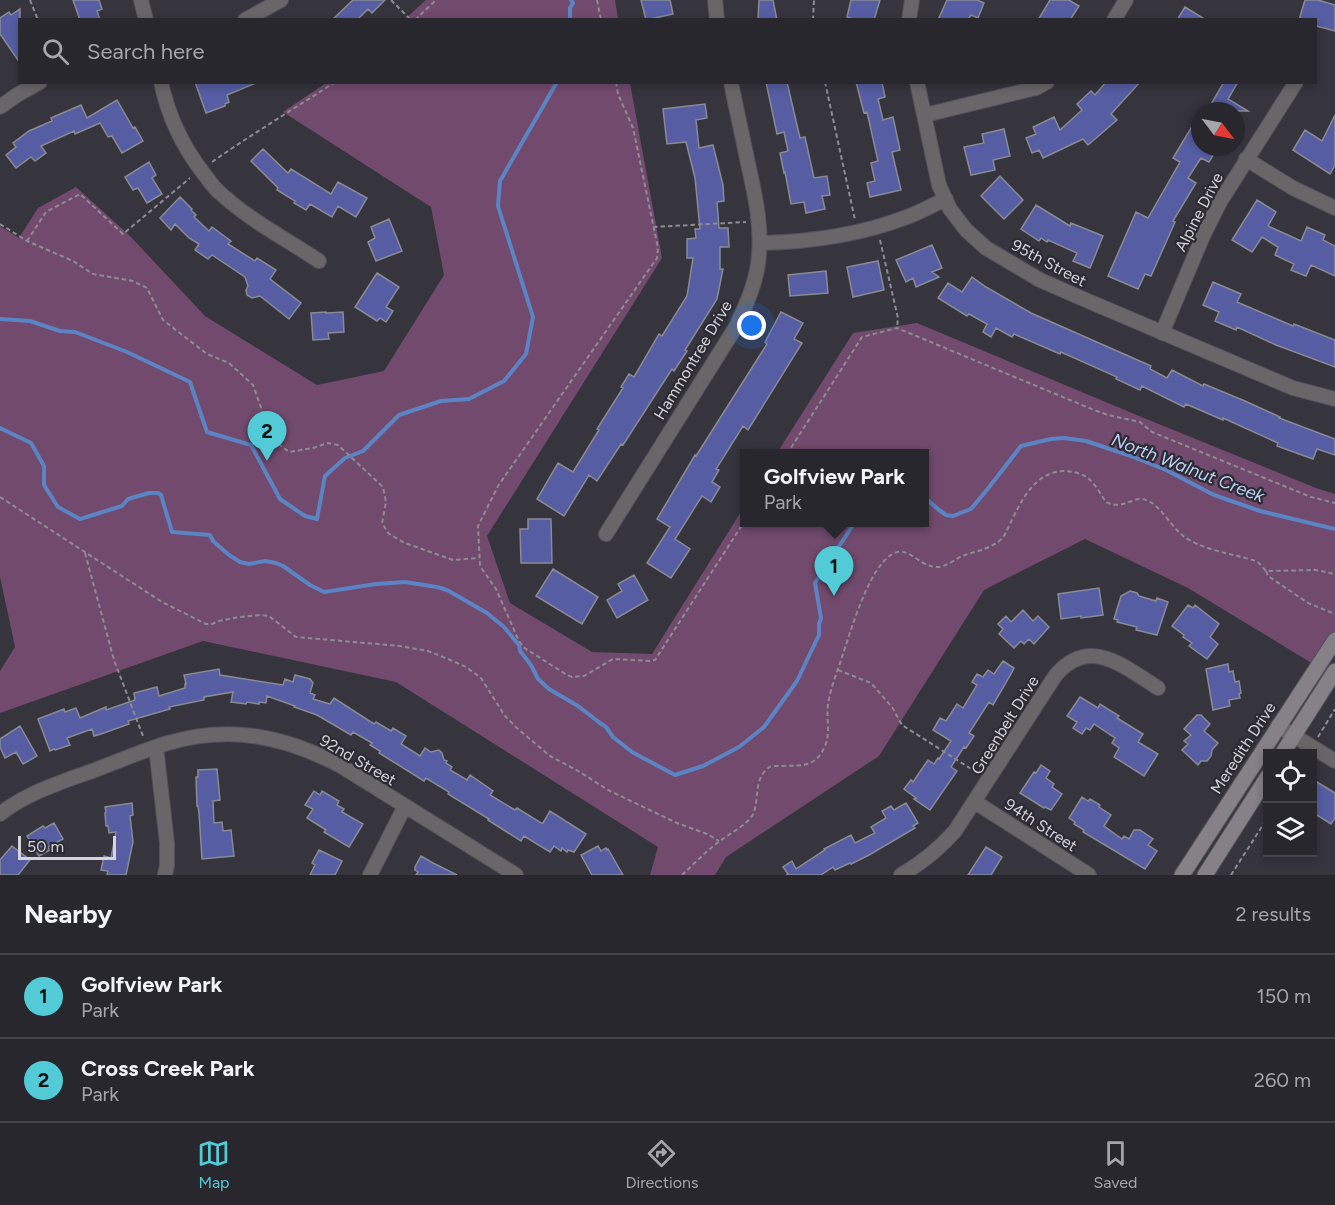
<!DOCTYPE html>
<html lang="en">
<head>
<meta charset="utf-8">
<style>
	:root { --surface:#28272e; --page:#34333a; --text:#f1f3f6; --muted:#a5a5aa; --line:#44444a; --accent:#52cbd7 }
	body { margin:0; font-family:Figtree,sans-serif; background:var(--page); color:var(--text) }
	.controls { position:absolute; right:18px; bottom:18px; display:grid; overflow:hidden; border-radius:0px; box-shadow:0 3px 9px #0003 }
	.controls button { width:54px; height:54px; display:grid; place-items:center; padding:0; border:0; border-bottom:2px solid var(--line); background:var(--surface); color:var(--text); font:30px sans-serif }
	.compass { position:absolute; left:1191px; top:102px; width:54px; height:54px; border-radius:50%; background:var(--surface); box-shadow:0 3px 9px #0003; rotate:122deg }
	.scale { position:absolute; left:18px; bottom:15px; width:98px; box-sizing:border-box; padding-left:6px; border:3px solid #d5d4d9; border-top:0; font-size:16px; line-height:21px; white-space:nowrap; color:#d5d4d9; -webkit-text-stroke:4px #2c2a32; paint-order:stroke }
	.you { position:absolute; left:752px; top:326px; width:21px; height:21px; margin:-15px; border:4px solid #fff; border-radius:50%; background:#1a73e8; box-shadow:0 0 0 9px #1a73e833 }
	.badge { display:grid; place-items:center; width:39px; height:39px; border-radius:50%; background:var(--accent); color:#111; font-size:20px; font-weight:700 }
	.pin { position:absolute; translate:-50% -50px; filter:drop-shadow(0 2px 3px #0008) }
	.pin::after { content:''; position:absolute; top:32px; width:21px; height:18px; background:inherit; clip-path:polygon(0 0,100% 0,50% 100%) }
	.popup { position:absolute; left:740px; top:449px; width:189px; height:78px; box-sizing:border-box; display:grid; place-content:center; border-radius:0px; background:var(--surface); filter:drop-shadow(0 2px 4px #0005); font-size:20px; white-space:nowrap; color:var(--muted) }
	.popup b { font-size:22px; color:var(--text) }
	.popup::after { content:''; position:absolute; left:50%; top:100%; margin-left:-12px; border:12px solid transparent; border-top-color:var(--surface) }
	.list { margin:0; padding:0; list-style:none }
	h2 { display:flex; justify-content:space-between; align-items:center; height:78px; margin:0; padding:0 24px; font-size:26px }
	h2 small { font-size:20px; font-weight:400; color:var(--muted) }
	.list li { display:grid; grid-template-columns:39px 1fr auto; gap:18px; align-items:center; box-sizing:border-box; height:84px; padding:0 24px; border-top:2px solid var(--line) }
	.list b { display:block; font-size:22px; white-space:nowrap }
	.list p { margin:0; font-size:20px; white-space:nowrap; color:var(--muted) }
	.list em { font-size:20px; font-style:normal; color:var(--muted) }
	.icon { flex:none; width:33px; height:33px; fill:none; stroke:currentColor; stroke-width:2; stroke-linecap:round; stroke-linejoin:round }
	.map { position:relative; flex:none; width:1335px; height:875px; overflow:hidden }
	.search { position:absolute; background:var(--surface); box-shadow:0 3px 9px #0003; left:18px; right:18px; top:18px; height:66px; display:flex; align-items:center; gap:15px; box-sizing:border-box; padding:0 21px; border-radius:0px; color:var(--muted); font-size:22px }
	.sheet { height:246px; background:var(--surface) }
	nav { display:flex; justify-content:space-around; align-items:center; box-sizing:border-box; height:84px; border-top:2px solid var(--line); background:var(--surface); font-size:16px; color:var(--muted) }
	nav a { display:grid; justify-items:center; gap:3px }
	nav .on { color:var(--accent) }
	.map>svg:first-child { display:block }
	.green { fill:#724a6d }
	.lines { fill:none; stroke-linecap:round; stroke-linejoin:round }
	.stream { stroke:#5a84c4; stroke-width:4 }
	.building { fill:#565da2; stroke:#888a94; stroke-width:1.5 }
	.street-casing { stroke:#535159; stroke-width:16 }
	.secondary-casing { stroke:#535159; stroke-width:17 }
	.path { stroke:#8d8c93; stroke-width:2; stroke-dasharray:4.5 3; stroke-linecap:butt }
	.street { stroke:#69666a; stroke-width:14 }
	.secondary { stroke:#858187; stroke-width:15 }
	.labels { text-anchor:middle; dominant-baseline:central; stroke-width:4.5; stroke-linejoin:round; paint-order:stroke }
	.street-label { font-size:16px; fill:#d5d4d9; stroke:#2c2a32 }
	.water-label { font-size:18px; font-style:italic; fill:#bad1f4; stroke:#2c2a32 }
</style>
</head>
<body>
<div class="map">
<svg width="1335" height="875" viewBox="0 0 1335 875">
	<rect width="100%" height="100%" fill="#36343d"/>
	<path class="green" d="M426,0H615L618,19H405Z
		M326,83H630L662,258L487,536L510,603L592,652L652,654L744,507V522H924V454L777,453L853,333L917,323L1139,416L1316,488L1335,494V640L1318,667L1188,588L1085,539L984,590L879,756L726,857L715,875H650L658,847L396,682L203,641L0,713V671L15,647L0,577V226L19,238L38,208L76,187L130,236L205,316L317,385L384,371L444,275L431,207L283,112Z"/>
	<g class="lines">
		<path class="stream" d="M570,20V8L573,3L571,0
			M0,319L30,321L60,331L75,332L127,352L190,382L207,432L251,445L280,499L305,516L317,519L325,476L345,458L363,451L399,415L441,401L469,399L504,381L526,354L533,317L498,206L500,181L557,82
			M0,428L31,443L44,466V485L58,507L80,519L122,506L128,499L149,493H158L161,495L172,532L210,535L213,541L229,555L240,562L249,564L265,561L276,563L283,566L310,585L324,592L376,584L405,582L437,587L447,590L487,613L504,627L519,645L520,651L531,665L538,679L549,689L578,706L600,723L606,727L613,737L632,752L675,775L703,766L739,747L764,727L797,681L819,635V624L821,618L815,583L855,522
			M924,497L939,510L946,515L953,516L971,509L990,486L1021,446L1051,439L1064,438L1086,441L1131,456L1166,470L1214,495L1260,511L1335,529"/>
	</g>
	<path class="building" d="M73,0H99L102,9L97,11L100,20H80Z
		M353,0H385L372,13L368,9L357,20H332Z
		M641,0H670L673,14L646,20Z
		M759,0H773L777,20H758Z
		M851,0H880L874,20H858L847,17Z
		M947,0H977L984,3L978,18L971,15L968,20H938Z
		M1050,0H1069L1079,6L1070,20H1038Z
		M1305,0H1318L1335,5V31L1316,26V20H1299Z
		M1185,7L1206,20H1177Z
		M20,9V63L0,34V18L9,12L11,15Z
		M195,82H256V83L227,95L229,102L225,104V106L206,113Z
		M766,82H787L800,138L805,137L814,178L827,176L830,195L822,196L825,209L806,213L804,202L791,204L785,172L784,173L780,153L788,151L784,132L777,134Z
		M856,82H882L885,97L878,99L883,120L893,117L900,150L892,152L901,190L870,197L867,183L875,181L871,163L878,161L867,112L864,113Z
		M1106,82H1140L1111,114L1117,120L1088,145L1083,139L1043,158L1039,150L1032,153L1026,138L1036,134L1033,127L1054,117L1060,130L1082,110L1077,104L1091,91L1095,95Z
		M1224,82H1238L1228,99L1248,111H1207Z
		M117,100L133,128L135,127L143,141L122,153L112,136L108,137L100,123L75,134L74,131L41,146L46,153L35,161L31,157L16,168L6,155L16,147L13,143L29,131L52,121L51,118L81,105L87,118Z
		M705,104L707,118L696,120L699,148L713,145L723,185L724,201L717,202L719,228H728L729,247H720V269H723L717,299L685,350L687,351L674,371L672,369L623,445L621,444L597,481L589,475L564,516L537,499L558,463L573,472L599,430L597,429L623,388L621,387L629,374L634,377L659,334L662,336L687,296L693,258H687V239L696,238L695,229H700L695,178L686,142L667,144L663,109Z
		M1335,115V165L1330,174L1293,150L1305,130L1322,141Z
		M1191,128L1200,134V147H1218L1209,162L1201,158L1188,178L1196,183L1173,221L1175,222L1151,276L1145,274L1138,289L1108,276L1136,212L1148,218L1180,162L1173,158Z
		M1004,129L1010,156L993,160L995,170L971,175L964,147L984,143L982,134Z
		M263,149L288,173L291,169L331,194L338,182L367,198L356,217L338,206L332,217L310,204L306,210L294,203L295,201L277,190L278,188L251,161Z
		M149,162L156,175L152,178L162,194L147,203L138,188L133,190L125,177Z
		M1000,176L1023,200L1004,219L981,196Z
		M180,197L192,209L191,210L196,215L194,217L209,231L212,227L231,241L228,244L255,261L257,258L276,270L270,279L301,303L289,319L260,296L252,298L247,295L246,290L248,286L245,277L212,255L208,259L195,250L199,244L189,238L175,224L171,230L160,218Z
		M1257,200L1276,212L1268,226L1301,241L1307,227L1325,235L1323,240L1335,246V276L1311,265L1306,276L1291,270L1294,264L1275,255L1278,247L1262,237L1252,252L1232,240Z
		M1036,205L1070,226L1071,223L1103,236L1090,268L1073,261L1077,253L1048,240L1047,242L1041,238L1039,241L1021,229Z
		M389,219L402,251L376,261L368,242L375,238L371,227Z
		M932,245L942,268L932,272L939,277L916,287L913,278L906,282L896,260Z
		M878,261L884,290L853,297L847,267Z
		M826,271L828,293L790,296L788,275Z
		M377,273L399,287L386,307L393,311L386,322L380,318L377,321L355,307Z
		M972,277L986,287L1031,313L1151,366L1150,369L1167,378L1172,370L1203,386L1204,384L1245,401L1280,417L1279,418L1335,439V455L1317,449L1313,459L1277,446L1278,443L1223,418V420L1186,404L1184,407L1142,386L1140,390L1116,379L1117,377L1061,352L1060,354L1014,334L1012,337L996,328L991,337L983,332L987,324L969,314L967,316L938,298L948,283L962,292Z
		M1213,282L1241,294L1237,302L1293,326L1294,324L1335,340V367L1276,345L1237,327L1236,330L1215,321L1219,312L1203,305Z
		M326,312V313L343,312L344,332L328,333L329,339L313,340L311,313Z
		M781,312L803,323L794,339L802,343L748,430L743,426L716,469L719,470L712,482L720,487L711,502L702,496L675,539L690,549L671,578L647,563L670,527L657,519L695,455L696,456L767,344L765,342Z
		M528,519H551L552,563H521L520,529H528Z
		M553,569L598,597L582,624L536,596Z
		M634,575L648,600L617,618L607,600L622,591L618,584Z
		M1099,588L1103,615L1081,618V616L1061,619L1058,594Z
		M1130,591L1137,593L1139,596L1156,601L1157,598L1168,602L1157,635L1136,630L1137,627L1117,622L1118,620L1114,619L1121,596Z
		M1188,605L1193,608L1195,605L1219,624L1210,637L1218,644L1207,659L1189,646L1192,643L1183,637L1184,635L1172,626Z
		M1023,610L1033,621L1038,616L1049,627L1034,644L1029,639L1024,644L1021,641L1014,648L999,634L1003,629L998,624L1006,616L1011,622Z
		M1003,661L1014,668L1011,674L993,705L989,702L969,733L974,736L966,748L964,747L951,767L957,771L930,810L914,799L916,798L904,789L911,780L913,782L928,760L934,764L938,758L939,759L951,741L933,730L940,718L946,721L957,704L963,708L977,685L972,682L977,674L983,677L988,670L994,674Z
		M1228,664L1229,672L1233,671L1235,682L1239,681L1241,693L1239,694L1240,698L1229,700L1230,706L1213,710L1206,669Z
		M219,669L220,675L283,685L285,679L293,682L295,675L310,679L313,683L310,693L315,695L313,699L330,704L334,698L374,724L376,722L391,731L393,728L406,736L401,744L420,756L425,748L431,752L439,750L442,753L444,760L447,761L446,763L452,767L450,770L467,780L470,775L493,791L490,795L515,810L517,808L541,823H543L550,811L586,834L574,852L568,850L567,852L562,848L561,851L554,846L550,852L524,836L521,841L488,820L489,819L448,794L449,792L426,778L424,781L379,753L380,751L370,745L372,743L353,732L351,735L317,715L294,707L295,706L267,696L266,703L259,702V704L247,702L246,704L231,702L233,692L204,697V700L169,707L170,709L128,721L129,724L101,734L94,736L92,729L67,738L70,745L55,750L54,749L50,751L38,719L64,709L65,712L76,708L80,718L106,707V710L135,700L134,693L157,687L159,696L185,688V684H186L184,675Z
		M1080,697L1098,708L1100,704L1119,716L1117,718L1143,734L1138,742L1158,754L1144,776L1114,757L1119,748L1112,743L1115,738L1094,724L1090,730L1086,728L1082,734L1073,728L1077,722L1067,716Z
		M1197,715H1201L1210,724L1204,731L1218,743L1212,750L1211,756L1207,761H1201L1198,765L1182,750L1188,744L1184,741L1191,735L1184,729Z
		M20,726L37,756L23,764L16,752L5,758L0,747V739Z
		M1041,765L1050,771L1046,778L1054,784L1052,787L1062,794L1051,810L1045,807L1044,808L1020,793L1034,772L1036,773Z
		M217,769L220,800L213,801L214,823L222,822L223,831L231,830L234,856L202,859L199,813L198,806H197L196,777H198V770Z
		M1312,779L1335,793V818L1331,824L1312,812Z
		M314,791L320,795L322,791L339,801L337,805L344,809L342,812L363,824L349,847L324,832L326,830L307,818L313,809L305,805Z
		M1082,797L1088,801L1090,799L1100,805L1099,807L1111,815L1104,826L1122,839L1124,836L1129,839L1134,830H1140L1153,839L1148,845L1157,851L1145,869L1083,832L1084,830L1074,824L1075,822L1069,818Z
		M132,803L133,815L130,816L133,842L126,875H107L108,871L101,870L104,856L111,858L116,832L109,833L108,826H106L105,813L106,812L105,807Z
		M906,803L918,823L913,826L915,828L869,855L851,864L850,863L835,870L833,867L821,875H786L788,874L783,867L792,861L796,869L825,850L824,849L851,835L855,843L875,833L871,827L886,818L882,811L891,806L894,810Z
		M54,823L63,839L48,847L50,850L39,856L27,836L43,826L45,828Z
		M12,846L30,860L18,875H0V860Z
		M598,846L601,851L606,848L607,850L608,849L623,875H592L581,855Z
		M986,847L1002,857L991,875H968Z
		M319,850L342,861L335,875H310L315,865L312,863Z
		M421,856L433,863L457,875H416L418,872L415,870V867Z"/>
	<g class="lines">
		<defs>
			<path id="street" d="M141,0L146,20
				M715,0L717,20
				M245,20L281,0
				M909,20L912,0
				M1114,20L1126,0
				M161,82C168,116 183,147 204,174C209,180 213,187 219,192C249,220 286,239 319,261
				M917,82L939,185L950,209L966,230L986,248L1040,280L1088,301L1293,388L1335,399
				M0,107L17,95L40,82
				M925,115L1036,88L1047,82
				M1246,159L1293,188L1335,208
				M760,243C810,242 860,235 907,217C920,212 933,205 946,199
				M1162,333L1203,236L1220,202L1296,82
				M606,534L737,325C746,305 755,285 758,264C763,227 755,195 747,159C742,134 736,108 731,82
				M1278,726L1335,761
				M156,747L167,843V865L165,875
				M975,802L1089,875
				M0,814C28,792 62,782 95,770C119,761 144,750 168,743C231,725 284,736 341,766L516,875
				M370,875L405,806
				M901,875C922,863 939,849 955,831L1055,676C1089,635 1123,666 1158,688"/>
			<path id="secondary" d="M1282,754L1335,671
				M1182,875L1335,640
				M1205,875L1268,776"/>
		</defs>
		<use href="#street" class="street-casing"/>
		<use href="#secondary" class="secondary-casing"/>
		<path class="path" d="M30,0L38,20
			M391,0L411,20
			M597,0L601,20
			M415,20L436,0
			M813,20L814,0
			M616,82L618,94L633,128L658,248L657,258L498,486L478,526L480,566L496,589L518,639L523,647L567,675L572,677L584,676L613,659L651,661L655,660L744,522
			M825,82L855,220
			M212,162C252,134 294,109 335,82
			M0,224L27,241L73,261L93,274L133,281L147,288L163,320L207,354L229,363L253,385L272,439L289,452L313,448L328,443L338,445L383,487L386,502L382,523L389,534L405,543L453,560L479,558
			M653,227L746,222
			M880,240L898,318L897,328
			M27,241L46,212L80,194L123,234L190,178
			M787,454L862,337L897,328L1094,410L1108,415L1140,422L1152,432L1311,497L1335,503
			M0,497L162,602L206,624H212L219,621L239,617L260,615L269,616L296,637L400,646L428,651L448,659L466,667L481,678L505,716L518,729L550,756L580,772L608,790L677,823L707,834L719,841
			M85,553L114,660L143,736
			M1266,571L1268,576L1308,603L1335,614
			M838,670L871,683L892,707L902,725L976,772
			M1318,737L1335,709
			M682,875C694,864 706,851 720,841C730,833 744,827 752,816C760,803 753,781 767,769C771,765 774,766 780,766C801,765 815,769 825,746C831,733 826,718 828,705C830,689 837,673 842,657C851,630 865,582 884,561C906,537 916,567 937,567C946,567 954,560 962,556C973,552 986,550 996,543C1000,541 1003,538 1005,534C1018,509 1030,473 1063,471C1072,471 1082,473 1089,479C1096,485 1101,495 1106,502C1123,511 1133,495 1146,500C1161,505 1172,529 1186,538C1202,548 1221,552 1238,556C1244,558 1251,559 1256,561C1260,563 1263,568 1266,571L1316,570L1335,574
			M1231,875L1268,817"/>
		<use href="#street" class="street"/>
		<use href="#secondary" class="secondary"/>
	</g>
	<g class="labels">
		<g class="street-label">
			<text transform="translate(1199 212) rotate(-63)">Alpine Drive</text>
			<text transform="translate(1049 263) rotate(28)">95th Street</text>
			<text transform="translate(693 360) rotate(-59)">Hammontree Drive</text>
			<text transform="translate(1005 725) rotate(-58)">Greenbelt Drive</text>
			<text transform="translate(1243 748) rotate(-57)">Meredith Drive</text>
			<text transform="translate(358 760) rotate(30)">92nd Street</text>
			<text transform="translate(1041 825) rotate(33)">94th Street</text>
		</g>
		<g class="water-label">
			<text transform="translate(1188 468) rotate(21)">North Walnut Creek</text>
		</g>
	</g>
</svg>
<div class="controls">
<button><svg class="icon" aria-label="locate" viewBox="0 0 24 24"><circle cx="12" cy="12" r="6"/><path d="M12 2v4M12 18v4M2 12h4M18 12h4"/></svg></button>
<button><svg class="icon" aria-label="layers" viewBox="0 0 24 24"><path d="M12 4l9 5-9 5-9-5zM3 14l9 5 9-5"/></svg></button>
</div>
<svg class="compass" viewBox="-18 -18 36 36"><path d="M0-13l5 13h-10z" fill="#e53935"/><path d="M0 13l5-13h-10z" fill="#a5a5aa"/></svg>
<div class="scale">50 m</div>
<div class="you"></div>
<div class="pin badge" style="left:834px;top:596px">1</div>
<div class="popup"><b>Golfview Park</b>Park</div>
<div class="pin badge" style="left:267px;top:461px">2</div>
<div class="search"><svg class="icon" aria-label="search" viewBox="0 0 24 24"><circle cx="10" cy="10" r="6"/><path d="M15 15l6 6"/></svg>Search here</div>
</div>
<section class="sheet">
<h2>Nearby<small>2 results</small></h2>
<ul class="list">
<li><span class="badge">1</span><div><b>Golfview Park</b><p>Park</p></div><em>150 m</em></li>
<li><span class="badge">2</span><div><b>Cross Creek Park</b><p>Park</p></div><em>260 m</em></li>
</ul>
</section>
<nav>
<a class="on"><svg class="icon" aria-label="map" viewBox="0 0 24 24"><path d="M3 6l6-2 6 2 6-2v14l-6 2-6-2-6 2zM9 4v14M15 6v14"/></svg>Map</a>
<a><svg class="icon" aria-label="directions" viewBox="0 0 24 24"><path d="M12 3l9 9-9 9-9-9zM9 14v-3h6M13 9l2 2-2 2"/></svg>Directions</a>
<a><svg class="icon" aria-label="saved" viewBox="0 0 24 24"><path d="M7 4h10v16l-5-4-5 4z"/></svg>Saved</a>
</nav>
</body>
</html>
